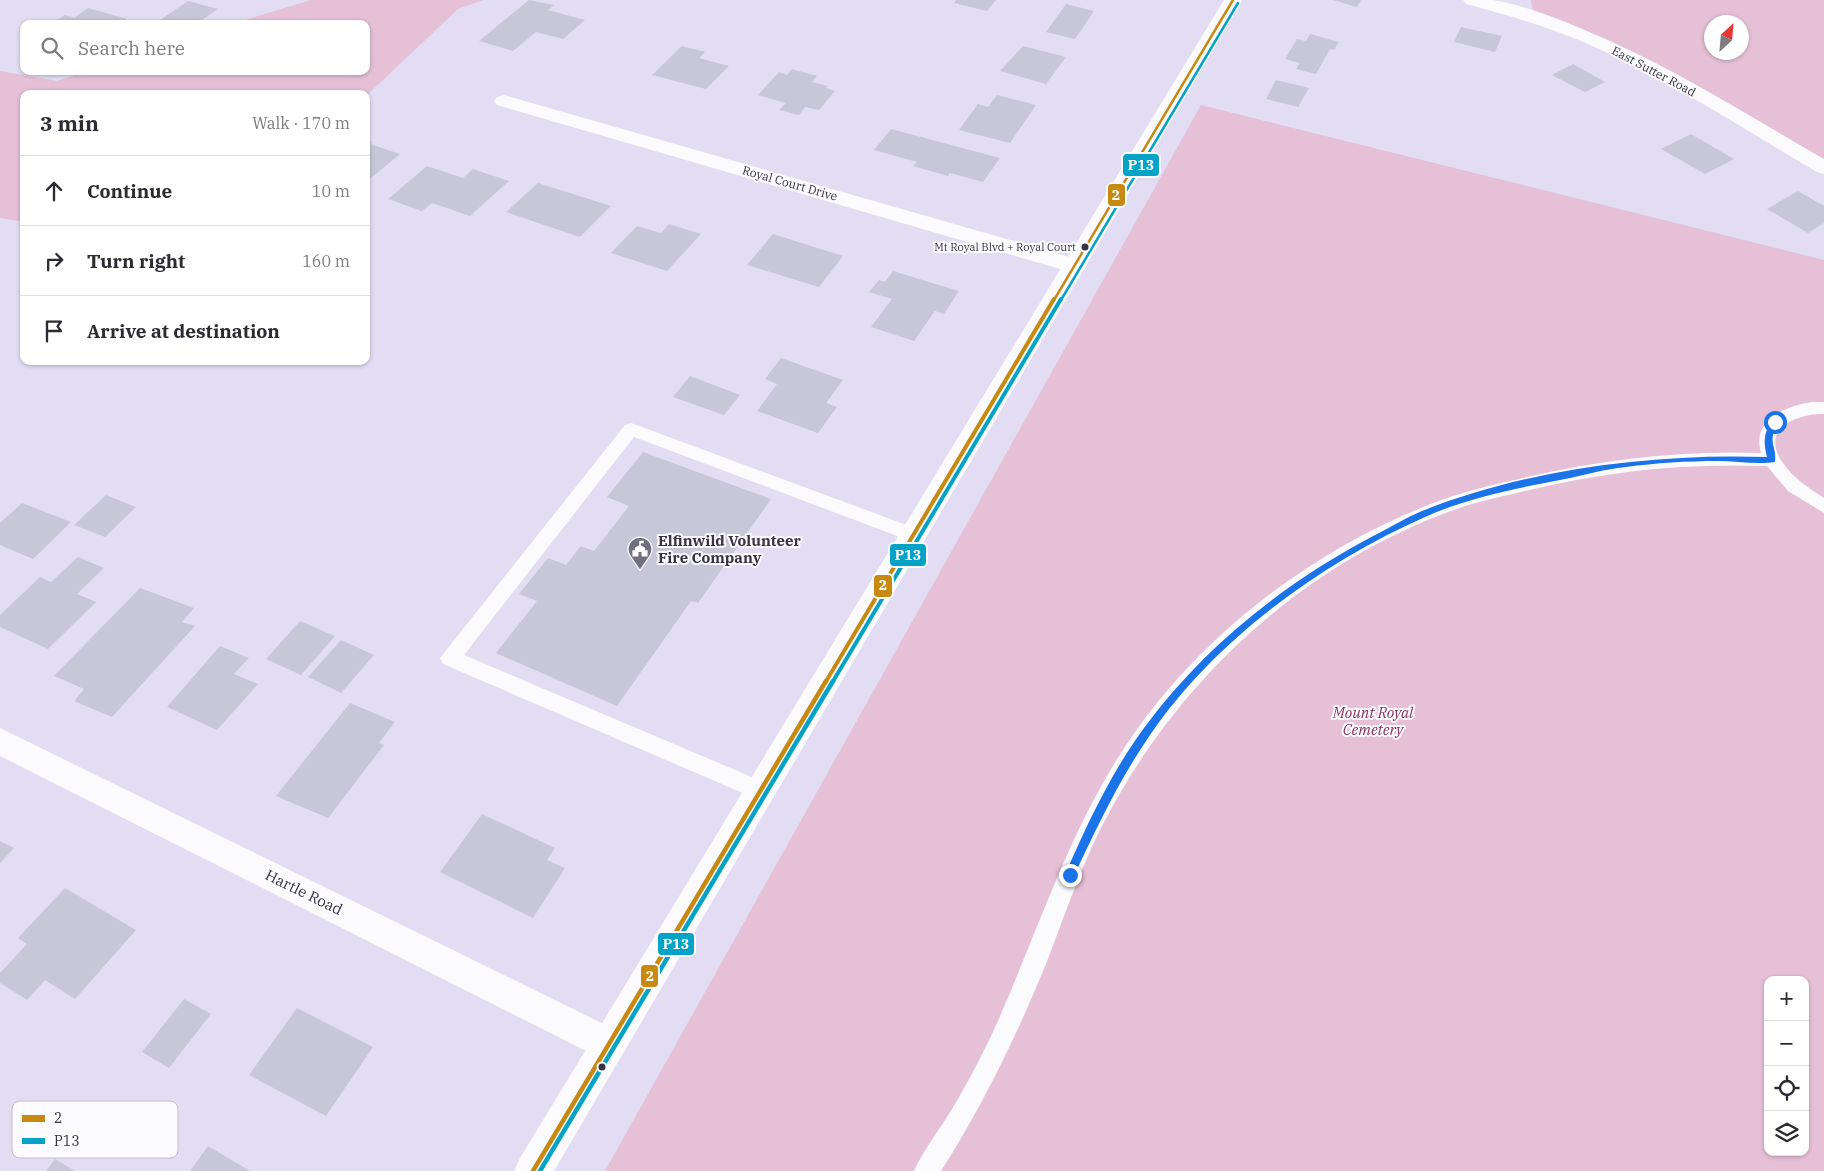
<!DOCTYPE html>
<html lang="en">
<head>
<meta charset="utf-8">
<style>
	:root { --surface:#fff; --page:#f2f2f3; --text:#2b2b33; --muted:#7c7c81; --line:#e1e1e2 }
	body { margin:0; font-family:"IBM Plex Serif",serif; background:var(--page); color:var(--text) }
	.controls { position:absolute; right:15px; bottom:15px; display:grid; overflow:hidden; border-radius:10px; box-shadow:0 1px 4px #0004 }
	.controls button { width:45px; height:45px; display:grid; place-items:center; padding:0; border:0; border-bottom:1px solid var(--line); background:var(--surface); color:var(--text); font:25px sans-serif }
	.compass { position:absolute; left:1704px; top:15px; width:45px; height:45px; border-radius:50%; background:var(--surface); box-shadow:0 1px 4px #0004; rotate:26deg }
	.stop { position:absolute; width:15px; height:15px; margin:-11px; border:4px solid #1a73e8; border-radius:50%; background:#fff }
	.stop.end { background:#1a73e8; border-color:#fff; box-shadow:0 1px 5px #0008 }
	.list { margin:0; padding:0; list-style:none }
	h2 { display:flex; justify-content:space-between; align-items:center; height:65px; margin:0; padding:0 20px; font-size:21px }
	h2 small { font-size:16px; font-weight:400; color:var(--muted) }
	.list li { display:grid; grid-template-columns:32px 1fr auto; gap:15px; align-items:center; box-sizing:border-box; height:70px; padding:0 20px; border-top:1px solid var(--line) }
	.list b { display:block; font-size:19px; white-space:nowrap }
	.list em { font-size:16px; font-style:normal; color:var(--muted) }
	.icon { flex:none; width:28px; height:28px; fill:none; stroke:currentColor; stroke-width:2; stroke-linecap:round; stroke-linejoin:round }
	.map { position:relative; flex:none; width:1824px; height:1171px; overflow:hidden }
	.search { position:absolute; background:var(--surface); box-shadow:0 1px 4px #0004; left:20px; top:20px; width:350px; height:55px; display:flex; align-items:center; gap:12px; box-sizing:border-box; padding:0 18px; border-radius:10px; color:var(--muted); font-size:19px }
	.panel { position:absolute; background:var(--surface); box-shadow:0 1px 4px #0004; left:20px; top:90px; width:350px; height:275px; border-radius:10px }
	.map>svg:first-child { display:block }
	.green { fill:#e5c0d6; fill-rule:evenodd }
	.building { fill:#c8c7d8 }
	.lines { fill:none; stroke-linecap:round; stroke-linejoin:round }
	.lane { fill:#fbfafd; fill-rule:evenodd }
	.street { fill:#fbfafd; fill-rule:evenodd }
	.secondary { fill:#fbfafd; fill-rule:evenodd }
	.bus-1-far2-casing { stroke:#fcfbff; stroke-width:5 }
	.bus-1-far1-casing { stroke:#fcfbff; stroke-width:8 }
	.bus-1-casing { stroke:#fcfbff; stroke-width:8 }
	.bus-2-far2-casing { stroke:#fcfbff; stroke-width:5 }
	.bus-2-far1-casing { stroke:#fcfbff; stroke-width:8 }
	.bus-2-casing { stroke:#fcfbff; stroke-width:8 }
	.bus-1-far2 { stroke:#c78910; stroke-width:2.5 }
	.bus-1-far1 { stroke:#c78910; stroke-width:4 }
	.bus-1 { stroke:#c78910; stroke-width:4.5 }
	.bus-2-far2 { stroke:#03a3c7; stroke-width:2.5 }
	.bus-2-far1 { stroke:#03a3c7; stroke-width:4 }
	.bus-2 { stroke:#03a3c7; stroke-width:4.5 }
	.route { fill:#1a73e8 }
	.bus-dot { fill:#373342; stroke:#fcfbff; stroke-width:2 }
	.labels { text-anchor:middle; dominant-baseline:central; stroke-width:4; stroke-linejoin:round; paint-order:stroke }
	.far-bus-label { font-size:11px; fill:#373342; stroke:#fcfbff; text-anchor:end }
	.far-street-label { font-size:12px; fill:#373342; stroke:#fcfbff }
	.poi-label { font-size:15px; font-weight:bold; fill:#373342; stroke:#fcfbff; text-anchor:start }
	.park-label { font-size:15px; font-style:italic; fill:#8a3159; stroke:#fcfbff }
	.street-label { font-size:15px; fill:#373342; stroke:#fcfbff }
	.key { fill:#fcfbff; stroke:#c1bfc6; stroke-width:1 }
	.key-label { font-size:14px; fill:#373342 }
	.line-badge { stroke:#fcfbff; stroke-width:2 }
	.badge-label { font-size:14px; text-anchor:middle; font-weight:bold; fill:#fff }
</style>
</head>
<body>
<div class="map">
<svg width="1824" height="1171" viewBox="0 0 1824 1171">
	<rect width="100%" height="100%" fill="#e2ddf3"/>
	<path class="green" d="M311,0H483L458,9L366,96V94H24V222L0,218V71L57,81L87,71H366V24H232Z
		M1531,0H1824V168L1715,105L1534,17ZM1712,22H1742V52H1712Z
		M1201,105L1824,260V1171H605ZM1768,980H1805V1152H1768Z"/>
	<path class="building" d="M529,0L554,5L548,10L585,20L563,39L536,32L513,51L479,41Z
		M956,0H996L987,11L954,3Z
		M1333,0H1361L1357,7Z
		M188,1L218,9L196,24L157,22Z
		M1066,4L1094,11L1075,39L1046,32Z
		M88,8L127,19L120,24H51L65,15L74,18Z
		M1461,27L1502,36L1495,52L1454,42Z
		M1310,34L1339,42L1334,50L1330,49L1316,74L1296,69L1300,63L1285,59L1297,39L1306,41Z
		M682,46L705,52L699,58L729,66L706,89L652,75Z
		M1023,46L1066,57L1046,84L1000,71Z
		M1573,64L1605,82L1585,92L1552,75Z
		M792,69L817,76L812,82L828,86L826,88L835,91L819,110L805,107L799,115L779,110L786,103L758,95L779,72L787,75Z
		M1276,80L1309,88L1298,107L1266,99Z
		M997,95L1036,105L1010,143L959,130L978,104L988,107Z
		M891,129L1000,158L983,182L950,173L948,176L913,166L917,162L874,150Z
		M1691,134L1734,159L1705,174L1661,149Z
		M366,140L372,142L370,144L400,154L366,182Z
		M427,166L463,178L473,169L509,181L470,216L432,203L422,211L388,199Z
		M538,183L611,206L580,237L506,212Z
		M1798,191L1824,206V223L1808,233L1767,209Z
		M669,224L701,234L667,271L611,253L637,226L661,233Z
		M773,234L843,256L819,287L747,265Z
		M893,271L959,291L944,314L935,311L914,341L871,327L892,299L869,292L879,280L885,282Z
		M781,358L843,380L826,403L837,407L818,433L757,411L777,384L765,379Z
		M690,376L740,395L724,415L673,397Z
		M643,452L771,499L698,603L691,601L617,706L496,653L537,601L519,594L548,558L566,565L581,546L594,551L629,506L607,497Z
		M106,495L136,507L105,537L74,525Z
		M22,503L71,522L33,559L0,545V523Z
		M78,557L104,568L77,594L96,602L48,649L0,627V615L40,577L51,582Z
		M140,588L194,608L182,622L195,626L112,717L74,701L84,689L54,676Z
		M300,621L335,636L301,675L266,659Z
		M341,640L374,655L341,693L308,677Z
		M220,646L249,658L234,674L258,684L217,730L167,707Z
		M350,703L395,722L379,743L384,745L328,818L276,796Z
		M482,814L555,848L547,860L565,868L533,918L440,872Z
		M0,841L14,848L0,863Z
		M65,888L136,930L75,999L45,980L27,1000L0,983V973L27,944L18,938Z
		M184,999L211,1014L169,1068L142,1052Z
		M297,1008L373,1047L326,1116L249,1075Z
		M208,1146L250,1171H190Z
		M55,1159L75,1171H46Z"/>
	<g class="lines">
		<path class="lane" d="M1812,402H1824V414C1795,414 1759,429 1783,463C1793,478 1809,488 1824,498V513L1788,491L1767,466C1682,463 1608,471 1525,491C1500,497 1475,502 1451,511C1305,564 1183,676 1110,811C1083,859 1066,913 1046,964C1016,1037 983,1105 941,1171H914C923,1151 937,1133 949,1114C965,1088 979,1061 992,1034C1035,940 1065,840 1121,753C1192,642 1305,554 1428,505C1460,492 1493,485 1527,477C1605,459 1681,450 1761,453C1751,420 1785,406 1812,402Z
			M631,423L920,530L923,535L920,540L914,542L908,540L634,437L464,655L766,783L770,790L766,797L759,800L443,664L440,658L625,425Z"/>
		<path class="street" d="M1463,0C1473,0 1484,0 1493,0C1523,5 1553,17 1580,28C1666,63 1744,113 1824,159V174L1817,172C1742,128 1668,79 1588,44C1549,27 1507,15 1466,4Z
			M504,95L1083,261L1086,266L1083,271L1075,273L1067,271L497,105L494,101L497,97Z
			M0,728L620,1032L626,1044L620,1056L608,1062L596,1056L0,756Z"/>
		<path class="secondary" d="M1224,0H1242L554,1171H514L520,1158Z"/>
		<defs>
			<path id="bus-1-far2" d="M1054,300L1233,0"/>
			<path id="bus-1-far1" d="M825,683L1054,299"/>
			<path id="bus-1" d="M533,1171L826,681"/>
			<path id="bus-2-far2" d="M1061,300L1238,3"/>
			<path id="bus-2-far1" d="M832,683L1061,299"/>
			<path id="bus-2" d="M540,1171L833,681"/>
		</defs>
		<use href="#bus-1-far2" class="bus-1-far2-casing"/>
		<use href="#bus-1-far1" class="bus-1-far1-casing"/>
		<use href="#bus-1" class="bus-1-casing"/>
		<use href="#bus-2-far2" class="bus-2-far2-casing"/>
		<use href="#bus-2-far1" class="bus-2-far1-casing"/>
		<use href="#bus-2" class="bus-2-casing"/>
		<use href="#bus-1-far2" class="bus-1-far2"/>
		<use href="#bus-1-far1" class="bus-1-far1"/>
		<use href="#bus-1" class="bus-1"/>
		<use href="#bus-2-far2" class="bus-2-far2"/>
		<use href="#bus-2-far1" class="bus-2-far1"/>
		<use href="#bus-2" class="bus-2"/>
	</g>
	<path class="route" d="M1772,420L1779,422C1766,443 1777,444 1775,462C1757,465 1736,461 1718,461C1688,461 1655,463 1626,467C1605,469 1585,475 1565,479C1518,488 1469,497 1425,517C1321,563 1215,640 1150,735C1119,780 1096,829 1073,878H1067L1065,875C1087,824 1111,773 1144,728C1205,645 1288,580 1379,533C1393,526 1407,517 1422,511C1528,469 1654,453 1767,457C1763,441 1764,433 1772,420Z"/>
	<defs>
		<symbol id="civic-pin" viewBox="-11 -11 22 30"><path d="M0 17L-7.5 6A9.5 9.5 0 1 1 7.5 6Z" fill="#736e80" stroke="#fcfbff"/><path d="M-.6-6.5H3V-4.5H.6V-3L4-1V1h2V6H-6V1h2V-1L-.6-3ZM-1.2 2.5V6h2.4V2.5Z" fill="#fff"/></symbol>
	</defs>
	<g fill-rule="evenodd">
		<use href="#civic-pin" x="626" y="535" width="28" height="38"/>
	</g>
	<g class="bus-dot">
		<circle cx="1085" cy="247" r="4.5"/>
		<circle cx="602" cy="1067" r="4.5"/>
	</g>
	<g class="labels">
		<g class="far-bus-label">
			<text x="1076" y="247">Mt Royal Blvd + Royal Court</text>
		</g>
		<g class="far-street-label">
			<text transform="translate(1654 71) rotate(28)">East Sutter Road</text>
			<text transform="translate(790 183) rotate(16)">Royal Court Drive</text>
		</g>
		<g class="poi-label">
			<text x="658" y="540">Elfinwild Volunteer<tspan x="658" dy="17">Fire Company</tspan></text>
		</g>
		<g class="park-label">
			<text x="1373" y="712">Mount Royal<tspan x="1373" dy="17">Cemetery</tspan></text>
		</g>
		<g class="street-label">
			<text transform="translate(304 892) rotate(26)">Hartle Road</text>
		</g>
	</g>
	<rect x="12" y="1101" width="166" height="57" rx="8" class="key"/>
	<rect x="22" y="1115" width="23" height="7" fill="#c78910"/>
	<rect x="22" y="1138" width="23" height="6" fill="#03a3c7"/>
	<g class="key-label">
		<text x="54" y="1123">2</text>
		<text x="54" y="1146">P13</text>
	</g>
	<g class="line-badge">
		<rect x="1122" y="153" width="38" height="24" rx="5" fill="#03a3c7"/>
		<rect x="1107" y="183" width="19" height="24" rx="5" fill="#c78910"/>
		<rect x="889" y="543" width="38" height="24" rx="5" fill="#03a3c7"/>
		<rect x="873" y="574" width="20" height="24" rx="5" fill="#c78910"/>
		<rect x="657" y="932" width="38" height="24" rx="5" fill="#03a3c7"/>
		<rect x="640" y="964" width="19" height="24" rx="5" fill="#c78910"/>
	</g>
	<g class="badge-label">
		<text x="1141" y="170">P13</text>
		<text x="1116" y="200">2</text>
		<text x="908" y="560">P13</text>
		<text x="883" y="590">2</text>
		<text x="676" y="949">P13</text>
		<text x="650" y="981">2</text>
	</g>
</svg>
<div class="controls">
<button>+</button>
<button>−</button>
<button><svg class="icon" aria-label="locate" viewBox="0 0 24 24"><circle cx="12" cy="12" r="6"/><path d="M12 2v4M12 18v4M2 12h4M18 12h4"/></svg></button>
<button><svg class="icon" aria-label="layers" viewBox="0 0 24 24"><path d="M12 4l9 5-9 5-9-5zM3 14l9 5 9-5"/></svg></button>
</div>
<svg class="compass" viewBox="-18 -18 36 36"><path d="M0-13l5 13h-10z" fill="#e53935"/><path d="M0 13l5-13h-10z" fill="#7c7c81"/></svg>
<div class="stop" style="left:1775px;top:422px"></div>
<div class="stop end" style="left:1070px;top:875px"></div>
<div class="search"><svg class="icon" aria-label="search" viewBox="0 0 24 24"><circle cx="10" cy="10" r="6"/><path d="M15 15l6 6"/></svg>Search here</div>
<section class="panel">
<h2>3 min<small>Walk · 170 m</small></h2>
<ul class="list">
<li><svg class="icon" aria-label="ahead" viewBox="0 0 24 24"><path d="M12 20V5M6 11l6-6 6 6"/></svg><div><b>Continue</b></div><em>10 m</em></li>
<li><svg class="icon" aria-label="right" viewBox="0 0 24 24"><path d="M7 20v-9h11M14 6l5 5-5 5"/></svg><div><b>Turn right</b></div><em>160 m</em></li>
<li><svg class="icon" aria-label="arrive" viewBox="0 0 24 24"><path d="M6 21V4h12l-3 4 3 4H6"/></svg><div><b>Arrive at destination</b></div></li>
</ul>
</section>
</div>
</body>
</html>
